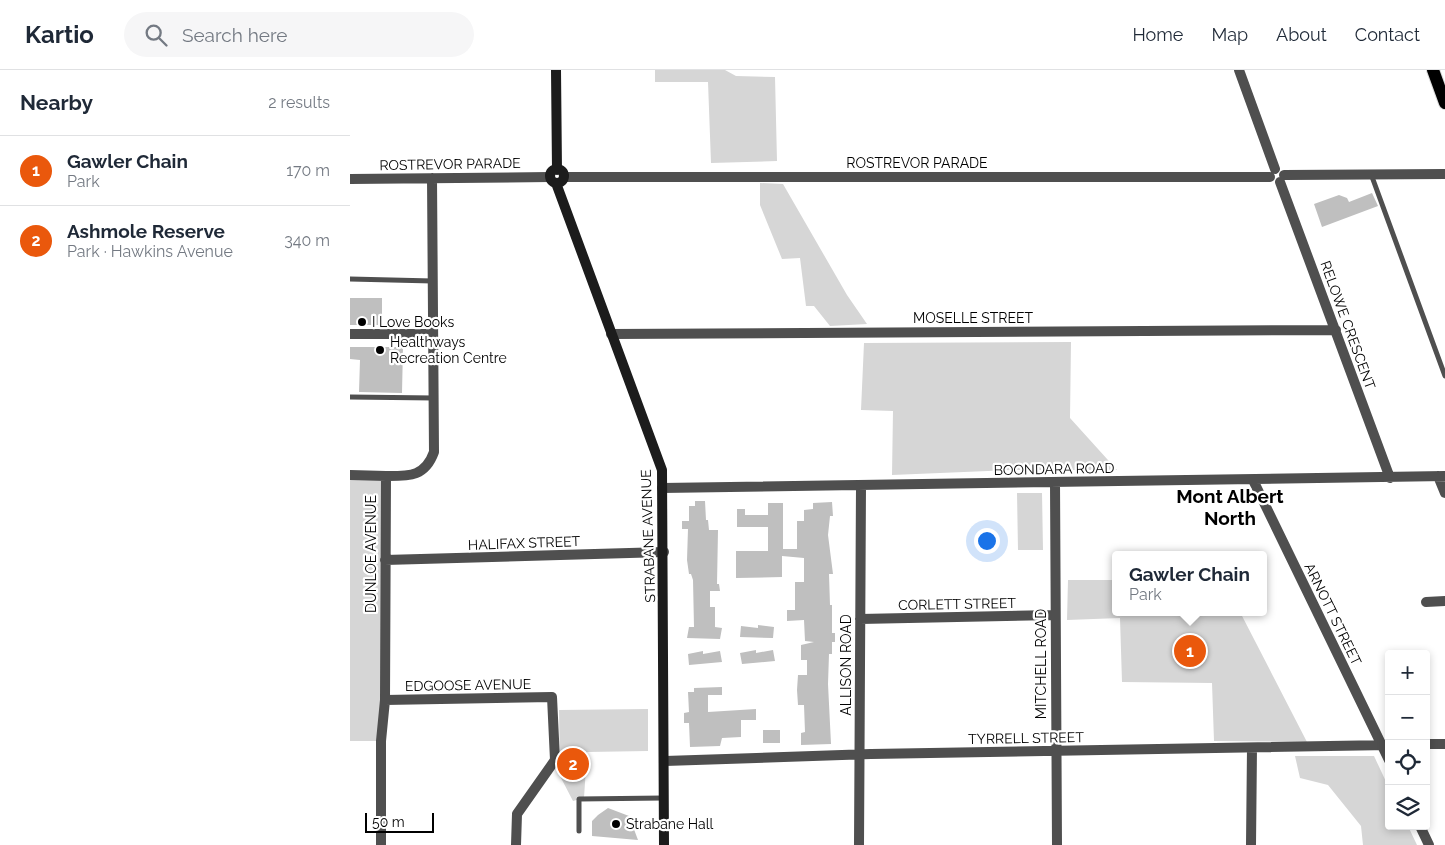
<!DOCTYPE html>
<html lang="en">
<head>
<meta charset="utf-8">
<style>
	:root { --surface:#fff; --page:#f6f6f7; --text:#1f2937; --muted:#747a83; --line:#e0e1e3; --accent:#ea580c }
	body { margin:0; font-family:Raleway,sans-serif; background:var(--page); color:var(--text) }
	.controls { position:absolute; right:15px; bottom:15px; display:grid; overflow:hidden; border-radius:5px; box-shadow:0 2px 8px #0003 }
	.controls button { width:45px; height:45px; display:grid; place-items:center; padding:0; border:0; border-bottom:1px solid var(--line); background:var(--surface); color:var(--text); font:25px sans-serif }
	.scale { position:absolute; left:15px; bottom:12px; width:69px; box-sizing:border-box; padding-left:5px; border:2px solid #000; border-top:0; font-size:14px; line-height:18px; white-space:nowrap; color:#000; -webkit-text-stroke:4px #fff; paint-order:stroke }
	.you { position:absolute; left:636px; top:470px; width:18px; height:18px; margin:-12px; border:4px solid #fff; border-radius:50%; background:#1a73e8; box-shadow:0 0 0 8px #1a73e833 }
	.badge { display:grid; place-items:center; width:32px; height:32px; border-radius:50%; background:var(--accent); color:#fff; font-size:16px; font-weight:700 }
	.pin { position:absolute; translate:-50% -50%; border:2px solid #fff; box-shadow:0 1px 5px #0006 }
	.popup { position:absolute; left:762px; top:481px; width:155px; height:65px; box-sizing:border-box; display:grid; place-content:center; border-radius:5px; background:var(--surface); filter:drop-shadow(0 1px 4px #0005); font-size:16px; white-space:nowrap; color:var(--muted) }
	.popup b { font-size:19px; color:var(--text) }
	.popup::after { content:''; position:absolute; left:50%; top:100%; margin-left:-10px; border:10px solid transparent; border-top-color:var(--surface) }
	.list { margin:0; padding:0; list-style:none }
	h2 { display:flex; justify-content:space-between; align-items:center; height:65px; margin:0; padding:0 20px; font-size:21px }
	h2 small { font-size:16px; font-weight:400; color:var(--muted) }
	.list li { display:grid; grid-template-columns:32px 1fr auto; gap:15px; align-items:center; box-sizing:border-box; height:70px; padding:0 20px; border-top:1px solid var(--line) }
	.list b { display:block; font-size:19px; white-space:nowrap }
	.list p { margin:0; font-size:16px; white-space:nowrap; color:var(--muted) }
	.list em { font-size:16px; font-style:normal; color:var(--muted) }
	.icon { flex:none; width:28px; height:28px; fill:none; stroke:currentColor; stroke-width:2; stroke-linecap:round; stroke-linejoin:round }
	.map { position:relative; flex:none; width:1095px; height:775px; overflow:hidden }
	header { display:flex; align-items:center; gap:30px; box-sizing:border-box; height:70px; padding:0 25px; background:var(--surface); border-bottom:1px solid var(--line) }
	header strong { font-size:24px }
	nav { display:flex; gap:28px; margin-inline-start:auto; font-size:18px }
	.search { width:350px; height:45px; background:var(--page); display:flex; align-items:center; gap:12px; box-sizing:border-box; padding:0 18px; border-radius:28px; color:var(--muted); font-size:19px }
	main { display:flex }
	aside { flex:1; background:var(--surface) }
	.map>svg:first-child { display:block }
	.green { fill:#d6d6d6 }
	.building { fill:#bfbfbf }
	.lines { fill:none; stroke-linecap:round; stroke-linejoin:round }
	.primary-casing { stroke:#dbdbdb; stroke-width:14 }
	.lane { stroke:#4f4f4f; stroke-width:5 }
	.street { stroke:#4f4f4f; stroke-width:10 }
	.secondary { stroke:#1c1c1c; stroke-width:10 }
	.primary { stroke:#000; stroke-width:12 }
	.poi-dot { fill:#000; stroke:#fff; stroke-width:2 }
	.labels { text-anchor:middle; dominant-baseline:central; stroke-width:4.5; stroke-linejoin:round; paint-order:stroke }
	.street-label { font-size:14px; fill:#000; stroke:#fff }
	.poi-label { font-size:14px; fill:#000; stroke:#fff; text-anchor:start }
	.district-label { font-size:19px; font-weight:bold; fill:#000; stroke:#fff }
</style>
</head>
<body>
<header>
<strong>Kartio</strong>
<div class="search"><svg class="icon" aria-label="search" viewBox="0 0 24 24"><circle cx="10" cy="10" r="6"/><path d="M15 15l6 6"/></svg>Search here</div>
<nav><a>Home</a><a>Map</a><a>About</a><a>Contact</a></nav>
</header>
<main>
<aside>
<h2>Nearby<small>2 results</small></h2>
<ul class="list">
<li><span class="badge">1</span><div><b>Gawler Chain</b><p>Park</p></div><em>170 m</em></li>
<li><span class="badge">2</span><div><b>Ashmole Reserve</b><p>Park · Hawkins Avenue</p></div><em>340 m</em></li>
</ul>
</aside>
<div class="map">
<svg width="1095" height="775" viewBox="0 0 1095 775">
	<rect width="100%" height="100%" fill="#fff"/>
	<path class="green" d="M305,0H375L386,6L425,7L427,91L361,93L358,12H305Z
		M410,113L433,114L497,225L517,254L480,256L464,236H456L450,188L432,189L410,135Z
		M721,272L720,348L767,400H662L542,405L543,341L511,340L514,273Z
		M0,405L36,406L31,671H0Z
		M667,423H692L693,480H668Z
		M718,510H766V542H890L957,672L864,671L862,613L772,612L770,548L717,550Z
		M298,639V681L237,682L234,728L223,731L210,706L209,640Z
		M945,686H1024L1039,718V756H1058L1067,775H1013L1011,756L978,715L950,708Z"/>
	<path class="building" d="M1022,123L1028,136L972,157L964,134L989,125L997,128L999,132Z
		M0,228H32V255H0Z
		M0,277H53L52,323L9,322L10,290L0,289Z
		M345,431H355L356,450H358L359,460H368L367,514H369L370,521H360V537H365V557L372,558L370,569L337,568L339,557H344L343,510L341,504H339L337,490L338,459H332V451H339V436H345Z
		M482,432L483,446H480L478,465L483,504H479L480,535H482V563H485V572H482V584H479L478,614L481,674L451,675V663L455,662L454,635H448L447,620L448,605H457V590H451V575L464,572L455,571L454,550L437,551V540H445V512H454V488L432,486V507L386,508V481H418V457H387V439H395V445H418V433H433V479H447V451H454V440L463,439V433Z
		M408,555L424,557L423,568L390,567L391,556L408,558Z
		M406,580V583L423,580L425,591L392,594L390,583Z
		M353,581V584L370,581L372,592L339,595L338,584Z
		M372,617V625H358V642L406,639V650H391V667L372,668L370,676L340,677L339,653H334V643L339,642L338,622H344V618Z
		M413,660H430V673H413Z
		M258,738L279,746L288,770L242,766V751L248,745Z"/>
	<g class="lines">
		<defs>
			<path id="primary" d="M1083,0L1095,33"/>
		</defs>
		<use href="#primary" class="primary-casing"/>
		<path class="lane" d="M1021,104L1095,306
			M0,209L83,211
			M0,327L84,328
			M229,761V729L313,728"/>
		<path class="street" d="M889,0L925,99
			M934,105L1095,104
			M214,107H920
			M0,109L200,107
			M930,112L1040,408
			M0,264H83
			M261,264L986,260
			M0,405L36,406
			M1088,406L1095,423
			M903,410L1039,690
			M705,412L707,775
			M312,418L1095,406
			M35,490L314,482
			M1076,532L1095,531
			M510,549L704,545
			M35,630L202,627L205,690L167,744L166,775
			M1076,674H1095
			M315,691L521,684L1039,675
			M1070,756L1079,775
			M31,775V671L35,630L36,406C59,406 75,407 84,382L82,108
			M509,775L511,416
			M901,775L902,678"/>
		<path class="secondary" d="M206,0L207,100
			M200 106a7 7 0 1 1 14 0a7 7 0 1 1-14 0Z
			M206,113L312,400L314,775"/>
		<use href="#primary" class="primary"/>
	</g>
	<g class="poi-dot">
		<circle cx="12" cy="252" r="5"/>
		<circle cx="30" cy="280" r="5"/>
		<circle cx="266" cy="754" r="5"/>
	</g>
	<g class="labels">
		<g class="street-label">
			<text x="567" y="93">ROSTREVOR PARADE</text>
			<text transform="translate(100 94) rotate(-1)">ROSTREVOR PARADE</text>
			<text x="623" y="248">MOSELLE STREET</text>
			<text transform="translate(998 255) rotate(70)">RELOWE CRESCENT</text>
			<text transform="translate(704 399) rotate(-1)">BOONDARA ROAD</text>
			<text transform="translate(298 466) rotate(-92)">STRABANE AVENUE</text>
			<text transform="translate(174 473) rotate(-2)">HALIFAX STREET</text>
			<text transform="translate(21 484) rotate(-90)">DUNLOE AVENUE</text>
			<text transform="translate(607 534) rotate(-1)">CORLETT STREET</text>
			<text transform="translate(983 544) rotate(64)">ARNOTT STREET</text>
			<text transform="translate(691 594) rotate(-90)">MITCHELL ROAD</text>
			<text transform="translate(496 595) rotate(-90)">ALLISON ROAD</text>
			<text transform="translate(118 615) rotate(-1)">EDGOOSE AVENUE</text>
			<text transform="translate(676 668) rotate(-1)">TYRRELL STREET</text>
		</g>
		<g class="poi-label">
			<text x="22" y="252">I Love Books</text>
			<text x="40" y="272">Healthways<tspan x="40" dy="16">Recreation Centre</tspan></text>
			<text x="276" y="754">Strabane Hall</text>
		</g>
		<g class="district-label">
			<text x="880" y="426">Mont Albert<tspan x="880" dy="22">North</tspan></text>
		</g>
	</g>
</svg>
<div class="controls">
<button>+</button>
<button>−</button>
<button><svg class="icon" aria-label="locate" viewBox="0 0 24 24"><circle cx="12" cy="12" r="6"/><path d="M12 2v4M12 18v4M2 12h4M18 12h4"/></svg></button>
<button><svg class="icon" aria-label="layers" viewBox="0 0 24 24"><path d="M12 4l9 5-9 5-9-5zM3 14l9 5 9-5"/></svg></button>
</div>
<div class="scale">50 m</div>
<div class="you"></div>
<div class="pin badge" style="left:840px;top:581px">1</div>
<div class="popup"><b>Gawler Chain</b>Park</div>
<div class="pin badge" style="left:223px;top:694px">2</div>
</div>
</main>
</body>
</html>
